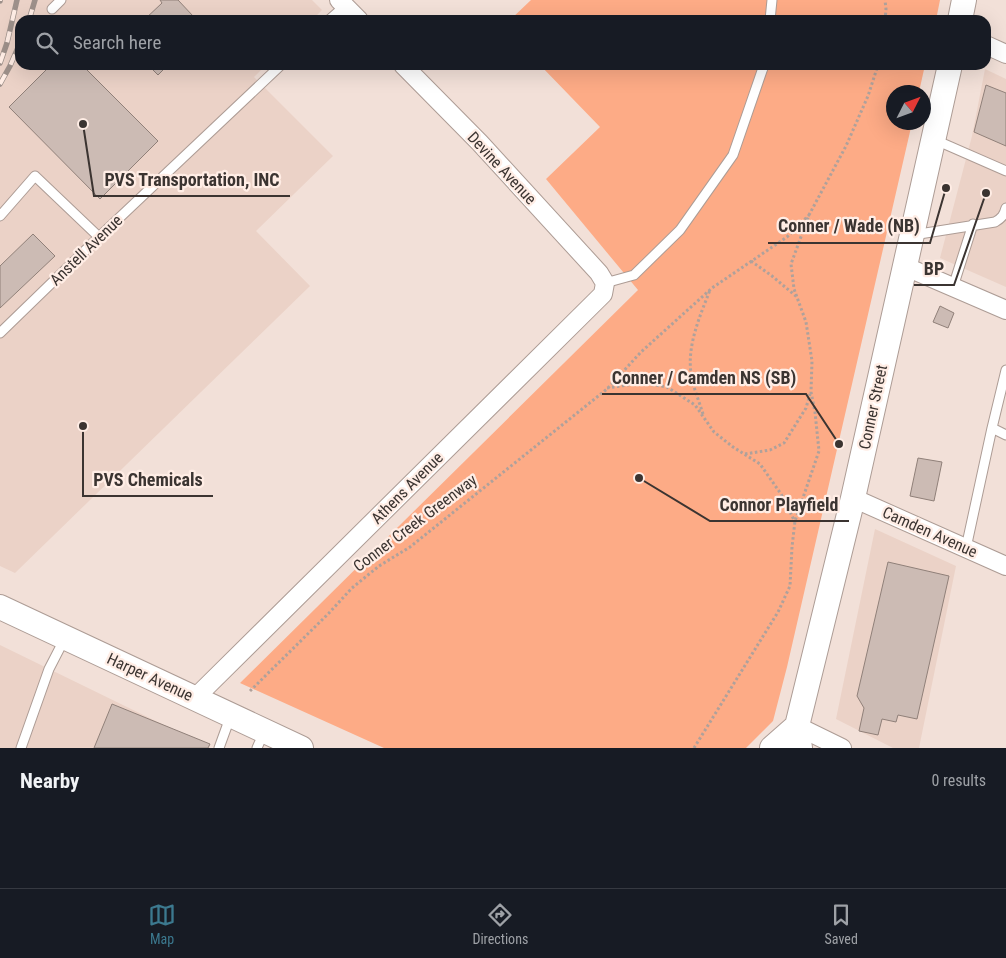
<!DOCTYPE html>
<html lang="en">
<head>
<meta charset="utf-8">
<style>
	:root { --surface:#171b24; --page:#20242c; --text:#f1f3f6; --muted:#9ea1a6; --line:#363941; --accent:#3c798f }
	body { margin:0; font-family:"Roboto Condensed",sans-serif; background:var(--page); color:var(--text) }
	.compass { position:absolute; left:886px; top:85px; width:45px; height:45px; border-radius:50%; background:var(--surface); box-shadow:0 5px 20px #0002; rotate:48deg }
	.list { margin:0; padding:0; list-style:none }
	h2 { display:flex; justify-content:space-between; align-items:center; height:65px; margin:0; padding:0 20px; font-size:21px }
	h2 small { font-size:16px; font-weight:400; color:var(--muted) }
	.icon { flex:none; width:28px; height:28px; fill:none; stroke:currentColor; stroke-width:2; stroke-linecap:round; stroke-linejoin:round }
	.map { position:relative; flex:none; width:1006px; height:748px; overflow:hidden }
	.search { position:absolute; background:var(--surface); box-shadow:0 5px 20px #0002; left:15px; right:15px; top:15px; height:55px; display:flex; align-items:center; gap:12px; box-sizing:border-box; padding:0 18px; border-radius:15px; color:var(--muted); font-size:19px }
	.sheet { height:140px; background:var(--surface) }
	nav { display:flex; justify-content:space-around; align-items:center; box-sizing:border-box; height:70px; border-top:1px solid var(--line); background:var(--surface); font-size:14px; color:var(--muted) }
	nav a { display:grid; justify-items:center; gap:2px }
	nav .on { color:var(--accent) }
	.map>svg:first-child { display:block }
	.built { fill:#ebd2c7 }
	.green { fill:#fdab86 }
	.building { fill:#ccbbb4; stroke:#908079 }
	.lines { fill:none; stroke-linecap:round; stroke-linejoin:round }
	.service-casing { stroke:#ad9c95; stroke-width:11 }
	.minor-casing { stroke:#ad9c95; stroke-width:20 }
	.secondary-casing { stroke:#ad9c95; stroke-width:26 }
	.path { stroke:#afa19b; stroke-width:3; stroke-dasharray:2.5 2.5; stroke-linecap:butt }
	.service { stroke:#fff; stroke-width:9 }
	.minor { stroke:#fff; stroke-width:18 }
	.secondary { stroke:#fff; stroke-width:24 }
	.rail-casing { stroke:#9d908a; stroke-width:5.5 }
	.rail { stroke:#ffede5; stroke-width:4; stroke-dasharray:11; stroke-linecap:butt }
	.labels { text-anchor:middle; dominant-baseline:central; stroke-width:4.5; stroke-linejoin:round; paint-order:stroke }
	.street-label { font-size:16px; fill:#3b3431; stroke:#ffede5 }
	.leader { fill:none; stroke:#3b3431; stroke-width:2 }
	.callout-dot { fill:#3b3431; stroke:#ffede5; stroke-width:2 }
	.callout-label { font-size:18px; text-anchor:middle; font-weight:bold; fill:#3b3431; stroke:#ffede5; stroke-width:4.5; stroke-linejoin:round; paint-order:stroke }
</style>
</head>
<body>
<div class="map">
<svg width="1006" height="748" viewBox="0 0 1006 748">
	<rect width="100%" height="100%" fill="#f2e0d8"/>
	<path class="built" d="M0,0H312L322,10L312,20H20V65H266L254,77L333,156L256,231L310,286L15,573L0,566Z
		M985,69L1006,79V287L940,258L972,136Z
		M875,529L956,566L919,748H893L836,719Z
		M0,645L43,666L211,748H0Z"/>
	<path class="green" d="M531,0H940L936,20H510Z
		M540,65H925L919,92H894V122L912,123L787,667L773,721L746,748H384L240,683L638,290L546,179L600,127Z"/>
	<path class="building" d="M160,0H178L193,16L189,20H144L162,3Z
		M51,65H82L158,141L100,199L9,107Z
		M148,65H168L158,75Z
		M986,85L1006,93V146L974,132Z
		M33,234L55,256L0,308V266Z
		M940,306L954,313L948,328L933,322Z
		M918,458L942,462L934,501L910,496Z
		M888,562L949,576L917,719L898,715L896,722L882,719L878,735L859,731L864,708L857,696Z
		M112,704L210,744L208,748H94Z"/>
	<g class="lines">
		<defs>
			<path id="service" d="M52,9L61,0
				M329,20L345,6
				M770,20L772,0
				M933,139L1006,171
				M0,216L35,176L99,237
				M913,235L995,222C1002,218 1004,215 1006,208
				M605,283L634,275L680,230L733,155L764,65
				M953,287L973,224
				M0,333L99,237L281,65
				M992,428L1006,435
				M966,548L992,428L1006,370
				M21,748L49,669L65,638
				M219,748L231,715
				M257,748L264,732"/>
			<path id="minor" d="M339,0L359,20
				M986,45L1006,54
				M904,266L1006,310
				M853,498L1006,566
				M195,698L603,294L605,283L599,273L480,143L403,65
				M797,726L842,748"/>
			<path id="secondary" d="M960,20L964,0
				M0,607L301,748
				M772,748L797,726
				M800,748L797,726L853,498L950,65"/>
		</defs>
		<use href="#service" class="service-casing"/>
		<use href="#minor" class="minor-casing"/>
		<use href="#secondary" class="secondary-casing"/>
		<path class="path" d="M885,20L886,9L885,0
			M751,261L772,276L797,297
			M607,388L641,383L667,387L695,405L714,432L733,447L760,464L781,494L794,520
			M703,414C699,401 693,387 691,373C687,345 700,316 710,290
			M745,454L770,450L784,443L806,408L810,394
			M250,691L329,613L352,588L379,566L410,547L607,389L641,352L712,288L787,237L809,215
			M694,748L778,612L790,586L792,547L795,521L819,451L815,412L811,392L812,361L806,322L794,289L791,264L809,215L846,146L868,96L878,65"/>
		<use href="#service" class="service"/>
		<use href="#minor" class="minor"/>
		<use href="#secondary" class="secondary"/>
		<defs>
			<path id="rail" d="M0,1V0
				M29,20L35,0
				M0,63L7,43L17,0
				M0,84L10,66L20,43"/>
		</defs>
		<use href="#rail" class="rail-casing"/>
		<use href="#rail" class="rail"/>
	</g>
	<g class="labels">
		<g class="street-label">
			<text transform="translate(502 168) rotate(47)">Devine Avenue</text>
			<text transform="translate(86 250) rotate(-44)">Anstell Avenue</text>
			<text transform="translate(873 407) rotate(-78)">Conner Street</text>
			<text transform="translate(407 488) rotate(-45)">Athens Avenue</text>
			<text transform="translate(415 523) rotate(-37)">Conner Creek Greenway</text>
			<text transform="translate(930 532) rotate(24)">Camden Avenue</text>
			<text transform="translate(150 677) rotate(25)">Harper Avenue</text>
		</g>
	</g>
	<path class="leader" d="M83 124L94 196H290M946 188L930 243H768M986 193L954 285H914M839 444L806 394H602M83 426L83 496H213M639 478L710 521H849"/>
	<g class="callout-dot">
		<circle cx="83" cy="124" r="5"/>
		<circle cx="946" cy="188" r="5"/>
		<circle cx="986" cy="193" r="5"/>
		<circle cx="839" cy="444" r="5"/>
		<circle cx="83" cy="426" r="5"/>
		<circle cx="639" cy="478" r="5"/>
	</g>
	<g class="callout-label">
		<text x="192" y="186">PVS Transportation, INC</text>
		<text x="849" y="232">Conner / Wade (NB)</text>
		<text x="934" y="275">BP</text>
		<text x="704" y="384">Conner / Camden NS (SB)</text>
		<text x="148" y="486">PVS Chemicals</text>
		<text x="779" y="511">Connor Playfield</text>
	</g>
</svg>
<svg class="compass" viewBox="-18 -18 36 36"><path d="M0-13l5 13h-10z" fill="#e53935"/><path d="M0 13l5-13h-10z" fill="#9ea1a6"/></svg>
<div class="search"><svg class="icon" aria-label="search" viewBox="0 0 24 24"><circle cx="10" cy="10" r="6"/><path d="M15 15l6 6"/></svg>Search here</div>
</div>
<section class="sheet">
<h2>Nearby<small>0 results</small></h2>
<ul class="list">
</ul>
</section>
<nav>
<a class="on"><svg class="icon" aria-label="map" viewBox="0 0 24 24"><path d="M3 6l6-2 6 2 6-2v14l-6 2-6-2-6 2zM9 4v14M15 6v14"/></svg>Map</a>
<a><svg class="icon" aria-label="directions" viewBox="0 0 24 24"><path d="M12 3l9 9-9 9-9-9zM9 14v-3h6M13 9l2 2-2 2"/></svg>Directions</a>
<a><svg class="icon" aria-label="saved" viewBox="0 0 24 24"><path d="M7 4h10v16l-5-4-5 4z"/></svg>Saved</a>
</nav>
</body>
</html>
